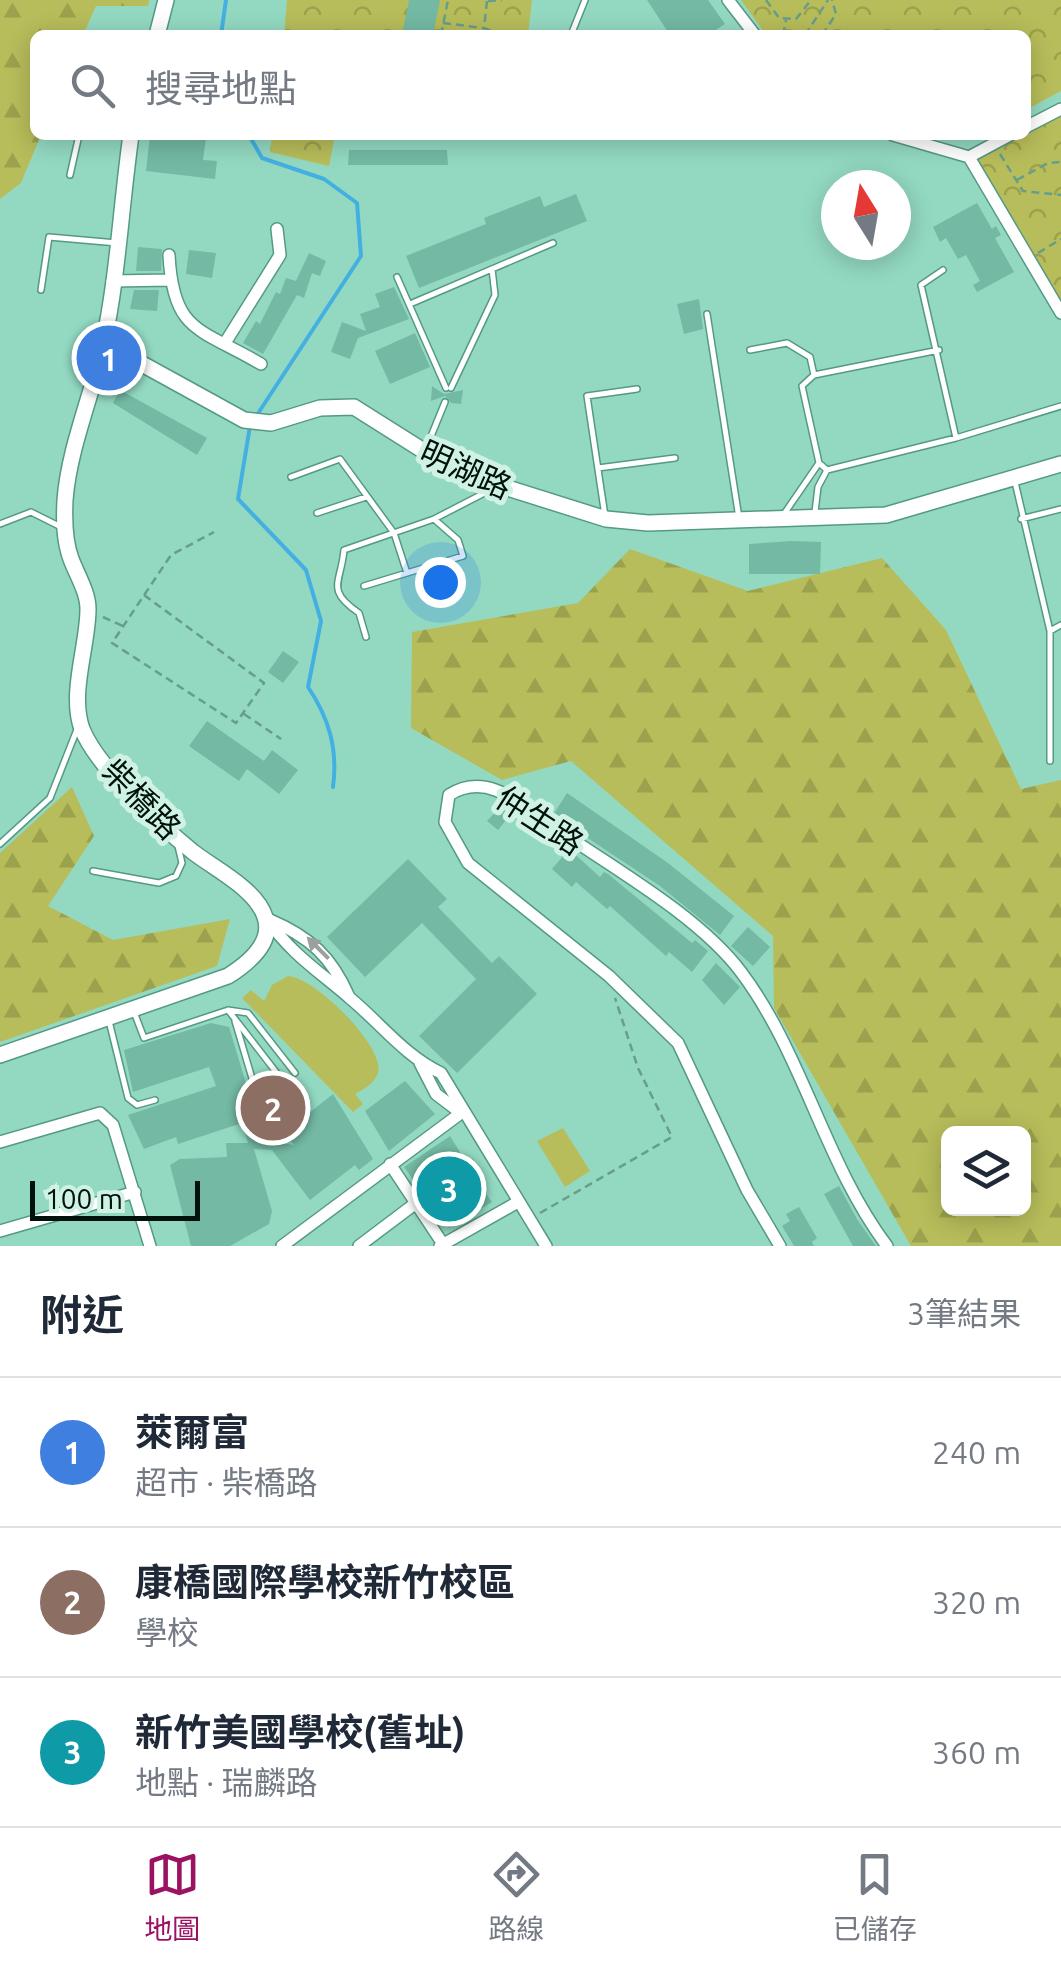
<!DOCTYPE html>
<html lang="zh-TW">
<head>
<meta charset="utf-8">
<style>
	:root { --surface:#fff; --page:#f2f2f3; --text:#1f2937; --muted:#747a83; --line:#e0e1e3; --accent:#9b1262 }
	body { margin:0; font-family:Ubuntu,"Noto Sans TC",sans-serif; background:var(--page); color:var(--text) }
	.controls { position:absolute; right:30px; bottom:30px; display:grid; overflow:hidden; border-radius:15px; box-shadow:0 5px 25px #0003 }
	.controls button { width:90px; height:90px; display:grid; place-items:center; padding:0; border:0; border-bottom:2px solid var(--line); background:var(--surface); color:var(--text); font:50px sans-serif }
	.compass { position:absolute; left:821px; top:170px; width:90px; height:90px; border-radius:50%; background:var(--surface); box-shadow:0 5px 25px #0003; rotate:349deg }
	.scale { position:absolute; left:30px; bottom:25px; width:170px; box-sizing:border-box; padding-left:10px; border:5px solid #00120b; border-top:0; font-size:28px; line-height:35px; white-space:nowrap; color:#00120b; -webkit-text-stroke:8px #d0f2e5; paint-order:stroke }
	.you { position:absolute; left:440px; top:582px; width:35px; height:35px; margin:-25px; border:8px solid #fff; border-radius:50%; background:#1a73e8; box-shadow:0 0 0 15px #1a73e833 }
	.badge { display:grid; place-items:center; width:65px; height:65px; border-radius:50%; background:var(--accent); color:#fff; font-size:32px; font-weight:700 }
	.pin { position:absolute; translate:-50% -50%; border:5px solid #fff; box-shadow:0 2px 10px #0006 }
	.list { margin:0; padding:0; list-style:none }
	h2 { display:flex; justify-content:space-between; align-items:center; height:130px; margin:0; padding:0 40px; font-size:42px }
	h2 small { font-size:32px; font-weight:400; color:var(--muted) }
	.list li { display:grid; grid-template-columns:65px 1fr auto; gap:30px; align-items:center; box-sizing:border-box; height:150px; padding:0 40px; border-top:2px solid var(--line) }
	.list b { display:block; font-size:38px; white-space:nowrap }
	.list p { margin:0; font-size:32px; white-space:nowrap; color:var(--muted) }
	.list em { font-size:32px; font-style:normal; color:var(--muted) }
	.icon { flex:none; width:55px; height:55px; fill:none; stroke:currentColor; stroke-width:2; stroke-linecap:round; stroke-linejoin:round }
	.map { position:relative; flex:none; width:1061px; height:1246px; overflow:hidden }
	.search { position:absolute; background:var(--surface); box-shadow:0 5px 25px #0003; left:30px; right:30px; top:30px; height:110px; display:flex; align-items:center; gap:25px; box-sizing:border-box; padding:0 35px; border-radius:15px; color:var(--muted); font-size:38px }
	.sheet { height:580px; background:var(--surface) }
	nav { display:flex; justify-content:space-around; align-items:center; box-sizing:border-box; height:140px; border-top:2px solid var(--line); background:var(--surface); font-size:28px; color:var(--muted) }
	nav a { display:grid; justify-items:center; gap:5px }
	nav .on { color:var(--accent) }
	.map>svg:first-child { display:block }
	.forest { fill:url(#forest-firs); fill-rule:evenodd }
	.park { fill:url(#park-crowns) }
	.garden { fill:#b7bd5a }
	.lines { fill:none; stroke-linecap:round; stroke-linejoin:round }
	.stream { stroke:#44b0e1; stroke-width:4 }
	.building { fill:#73b9a3 }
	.lane-casing { stroke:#549984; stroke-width:8 }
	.street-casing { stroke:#549984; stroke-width:14 }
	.secondary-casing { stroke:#549984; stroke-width:18 }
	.path { stroke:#679d8b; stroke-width:2.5; stroke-dasharray:8 5; stroke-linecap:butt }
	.lane { stroke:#fff; stroke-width:5 }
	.street { stroke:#fff; stroke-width:11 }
	.secondary { stroke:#fff; stroke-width:15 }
	.oneway { fill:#99a09d }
	.labels { text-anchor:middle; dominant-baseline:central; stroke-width:10; stroke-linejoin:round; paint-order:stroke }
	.street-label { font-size:32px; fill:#00120b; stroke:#d0f2e5 }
</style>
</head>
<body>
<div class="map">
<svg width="1061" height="1246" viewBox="0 0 1061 1246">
	<defs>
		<pattern id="forest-firs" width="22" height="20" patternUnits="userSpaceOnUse" patternTransform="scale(2.5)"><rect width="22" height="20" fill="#b7bd5a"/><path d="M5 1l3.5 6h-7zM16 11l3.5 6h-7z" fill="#9ca14d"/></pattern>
		<pattern id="park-crowns" width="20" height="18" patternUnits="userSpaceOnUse" patternTransform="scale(2.5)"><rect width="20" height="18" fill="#b7bd5a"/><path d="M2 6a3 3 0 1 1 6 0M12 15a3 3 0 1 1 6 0" fill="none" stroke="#9ca14d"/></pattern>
	</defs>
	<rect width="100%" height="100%" fill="#93d9c2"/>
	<path class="forest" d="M0,0H149L148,6H96L83,35H35V135H41L21,183L0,199Z
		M630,549L748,591L882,558L946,630L1021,789L1061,780V1246H911L774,1008L773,936L571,761L502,780L411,728L412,632L578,603ZM948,1134H1024V1208H948Z
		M72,787L94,836L48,906L113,940L230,919L217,966L0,1042V853Z"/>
	<path class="park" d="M287,0H532L528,35H284Z
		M741,0H1061V91L1026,110V35H766Z
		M1061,109V313L969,157L1011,135H1026V127Z
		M272,135H335L329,166L270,152Z"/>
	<path class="garden" d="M288,976C313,976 386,1047 378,1073C374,1084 364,1089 355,1094L363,1104L353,1112L242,998L251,990L264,1001L272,985Z
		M563,1128L590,1171L565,1187L537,1141Z"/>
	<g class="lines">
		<path class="stream" d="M221,35L226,0
			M249,135L262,158L324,179L357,203L361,256L255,418
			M250,426L238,499L306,570L321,621L308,687C329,718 338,749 333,787"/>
	</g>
	<path class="building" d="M409,0H440L433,35H402Z
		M647,0H708L725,24L708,35H670Z
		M150,135L206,138L203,160L217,161L215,179L146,171Z
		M349,150H447L448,165H348Z
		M576,194L587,221L419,288L406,256L486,224L484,218L540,196L544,207Z
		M977,203L992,229L996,226L1001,235L995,238L1014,272L977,292L973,285L980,281L966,255L958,259L946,238L940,242L933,227Z
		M138,247L162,249L161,271H136Z
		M189,250L216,253L212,278L186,274Z
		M309,253L326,261L320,276L312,273L304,298L297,295L263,354L243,343L256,321L260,324L276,292L280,294L286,278L296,281Z
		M394,287L409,319L358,338L350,359L331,352L342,322L366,331L360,314L380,307L375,294Z
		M134,290H159L157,311L130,309Z
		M699,299L703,329L684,334L677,304Z
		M415,333L430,367L390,384L375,351Z
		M432,386L444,394L463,390L461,404L451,403L445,396L431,401Z
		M120,390L207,438L197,455L113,403Z
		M792,541L821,542L820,574H749V544Z
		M283,651L299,662L283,683L268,672Z
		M207,721L264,761L272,750L298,770L279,794L247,769L239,781L189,746Z
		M567,793L668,863L734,916L720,935L660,886L553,815Z
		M503,804L514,810L498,830L487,821Z
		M569,849L600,877L604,872L608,874L692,943L695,940L708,951L692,972L669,952L666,956L610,906L607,909L576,882L572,887L552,869Z
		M408,859L447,899L438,907L492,963L499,956L537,994L457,1073L419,1036L476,979L422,923L365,977L327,937Z
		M748,927L770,947L753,966L731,946Z
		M716,963L740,987L724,1005L702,980Z
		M211,1023L229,1027L263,1140L294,1145L285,1132L333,1094L373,1159L359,1170L355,1165L310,1200L272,1150L254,1149L272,1211L269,1224L230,1246H191L170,1165L180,1159L227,1157L226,1143H248L242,1123L178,1144L176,1137L144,1149L128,1115L216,1086L209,1067L133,1092L124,1050Z
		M405,1081L435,1114L389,1151L365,1111Z
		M450,1136L466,1162L472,1158L481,1173L474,1177L492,1202L449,1228L404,1167Z
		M839,1186L857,1219L876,1246H853L824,1194Z
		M799,1207L817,1238L812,1242L814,1246H794L782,1226L790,1221L786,1214Z"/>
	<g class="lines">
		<defs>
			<path id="lane" d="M571,35L585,0
				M367,135H443
				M70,175L79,135
				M943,270L921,285L956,438
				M397,277L446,388
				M41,290L49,237L117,243
				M410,304L553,243
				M707,314L739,518
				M750,350L787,343L810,357L814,375
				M451,388L495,295L492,269
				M425,451L445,402
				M598,468L675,458
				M827,470L819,463L802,386L814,375L939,350
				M291,477L340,459L394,533L407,573
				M1015,482L1050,631V761
				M815,512L818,487L827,470L956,438L1061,406
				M317,513L366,497
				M784,514L819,463
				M605,516L587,396L637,389
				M1021,519L1061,509
				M0,524L31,512L61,527
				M364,586L463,556L458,540L434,519
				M1050,631L1061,625
				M366,637L359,613C325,590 341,583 344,550L434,519L496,487
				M0,844L50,798L78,727
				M93,871L159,883L176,876L182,863L178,846
				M228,1010L248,1013L295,1073
				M134,1012L144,1038L228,1010L300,1103L297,1117L282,1127L265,1122L235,1021
				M109,1021L128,1098L137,1105L155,1100"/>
			<path id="street" d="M728,0L755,35
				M1026,127L1061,109
				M893,135L969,157L1061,313
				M969,157L1010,135
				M169,255C173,333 200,328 261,364
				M112,281L170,280
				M225,343L280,255L277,229
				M267,919C291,954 320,972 351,999C381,1024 405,1056 441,1073L546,1246
				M270,920C310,937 332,957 349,997
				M420,1063L436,1094L461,1113
				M0,1142L100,1113L113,1125L150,1246
				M390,1164L443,1244
				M0,1231L135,1192
				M282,1246L461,1113
				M359,1246L416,1203
				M440,1246L518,1202
				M780,1246L747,1190L678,1043L609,976L468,863L445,822L449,795C488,770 523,806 555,828C612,867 700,917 741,972C803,1054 825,1164 887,1246"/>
			<path id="secondary" d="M157,35L166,0
				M104,343L244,420L271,423L320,408L354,407L457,472L606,519L648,523L886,515L1061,464
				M0,1055L228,976C247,964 274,943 265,917C256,889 215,869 193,852C161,826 97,767 82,729C69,693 88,646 88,609C88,592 77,575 71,559C64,540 64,520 65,500C69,448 92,396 103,345C118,277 121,205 131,135"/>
		</defs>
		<use href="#lane" class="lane-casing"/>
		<use href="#street" class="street-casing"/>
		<use href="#secondary" class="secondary-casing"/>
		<path class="path" d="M766,0L779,18L796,19L811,0
			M487,1L484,28L502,35
			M488,1L502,0
			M443,23L483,28
			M372,35V30
			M441,35L448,0
			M783,35L786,20
			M805,35L828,0
			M822,35L836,14L832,0
			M1000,154L1023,191L1061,195
			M1017,180L1048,163L1061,162
			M1038,253L1061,239
			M144,595L264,683L236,723L112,643L171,555L214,532
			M103,617L123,626
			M244,714L281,739
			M540,1213L672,1137L638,1068L615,998"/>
		<use href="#lane" class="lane"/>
		<use href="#street" class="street"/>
		<use href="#secondary" class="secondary"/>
	</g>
	<defs><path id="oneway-solid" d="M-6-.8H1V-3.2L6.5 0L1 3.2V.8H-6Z" transform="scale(2.5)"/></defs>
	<use class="oneway" href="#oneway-solid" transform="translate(318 948) rotate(-135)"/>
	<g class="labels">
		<g class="street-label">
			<text transform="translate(466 469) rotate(24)">明湖路</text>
			<text transform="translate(142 799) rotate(46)">柴橋路</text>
			<text transform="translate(540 820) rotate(33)">仲生路</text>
		</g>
	</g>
</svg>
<div class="controls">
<button><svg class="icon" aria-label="layers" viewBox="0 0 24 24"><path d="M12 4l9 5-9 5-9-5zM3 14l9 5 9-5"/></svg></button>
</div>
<svg class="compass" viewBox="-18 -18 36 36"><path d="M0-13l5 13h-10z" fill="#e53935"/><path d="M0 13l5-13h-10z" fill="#747a83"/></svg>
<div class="scale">100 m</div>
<div class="you"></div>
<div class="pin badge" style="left:109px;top:358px;background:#3f7fe0">1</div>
<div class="pin badge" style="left:273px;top:1108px;background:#8d6e63">2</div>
<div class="pin badge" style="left:449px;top:1189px;background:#0f9aa8">3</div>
<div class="search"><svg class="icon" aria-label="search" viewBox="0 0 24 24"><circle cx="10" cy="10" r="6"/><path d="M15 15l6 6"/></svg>搜尋地點</div>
</div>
<section class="sheet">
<h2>附近<small>3筆結果</small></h2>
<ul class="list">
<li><span class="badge" style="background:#3f7fe0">1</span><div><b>萊爾富</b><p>超市 · 柴橋路</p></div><em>240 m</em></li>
<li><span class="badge" style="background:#8d6e63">2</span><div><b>康橋國際學校新竹校區</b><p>學校</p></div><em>320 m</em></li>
<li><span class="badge" style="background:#0f9aa8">3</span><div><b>新竹美國學校(舊址)</b><p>地點 · 瑞麟路</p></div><em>360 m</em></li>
</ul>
</section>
<nav>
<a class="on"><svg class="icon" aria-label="map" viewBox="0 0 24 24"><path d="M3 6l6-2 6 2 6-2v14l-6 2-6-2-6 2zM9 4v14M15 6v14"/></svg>地圖</a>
<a><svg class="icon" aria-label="directions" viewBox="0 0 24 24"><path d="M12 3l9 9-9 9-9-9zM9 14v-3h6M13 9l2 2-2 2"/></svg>路線</a>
<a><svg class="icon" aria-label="saved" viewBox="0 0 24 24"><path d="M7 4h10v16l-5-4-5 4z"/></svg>已儲存</a>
</nav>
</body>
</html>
